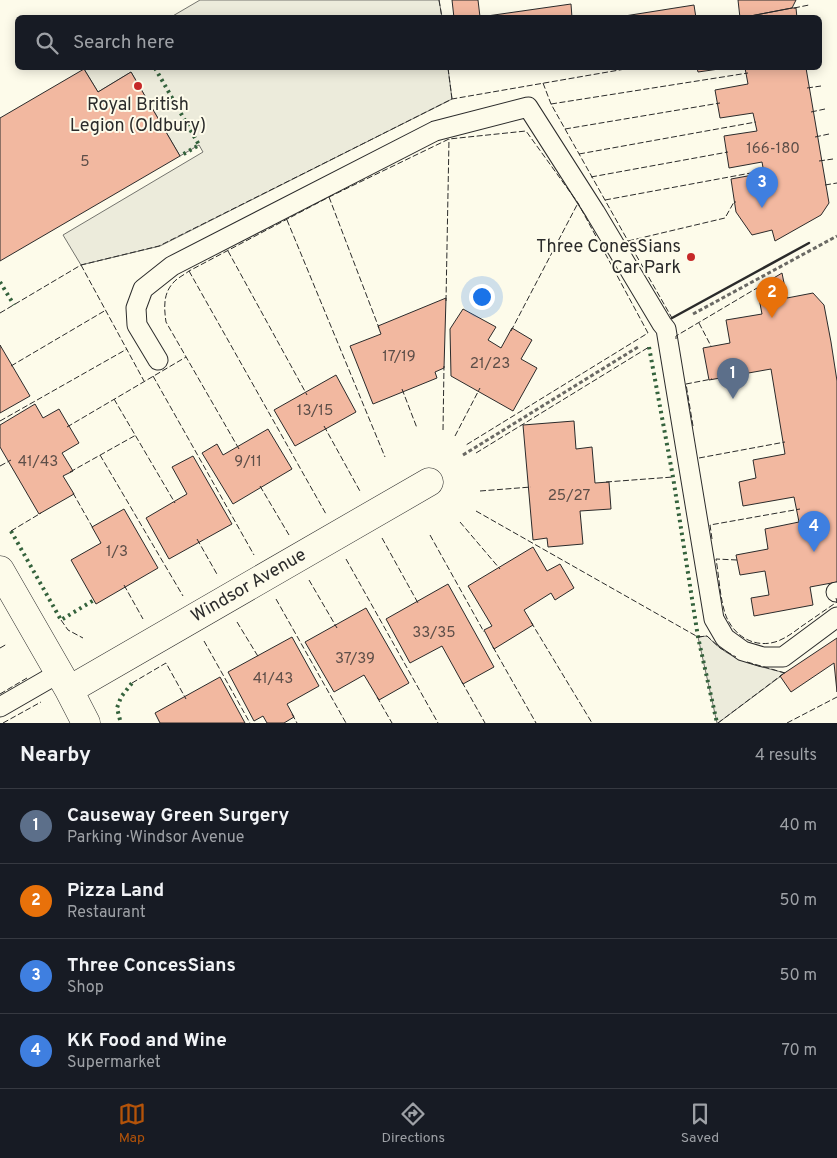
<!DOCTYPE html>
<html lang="en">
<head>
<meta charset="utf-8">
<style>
	:root { --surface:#171b24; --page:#20242c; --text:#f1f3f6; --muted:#9ea1a6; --line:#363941; --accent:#b45309 }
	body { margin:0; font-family:Overpass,sans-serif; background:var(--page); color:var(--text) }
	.you { position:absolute; left:481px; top:296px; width:18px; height:18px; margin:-12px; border:4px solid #fff; border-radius:50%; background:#1a73e8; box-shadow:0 0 0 8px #1a73e833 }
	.badge { display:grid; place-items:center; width:32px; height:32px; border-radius:50%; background:var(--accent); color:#fff; font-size:16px; font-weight:700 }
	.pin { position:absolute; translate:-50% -41px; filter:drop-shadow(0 1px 2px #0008) }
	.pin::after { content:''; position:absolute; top:26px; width:18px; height:15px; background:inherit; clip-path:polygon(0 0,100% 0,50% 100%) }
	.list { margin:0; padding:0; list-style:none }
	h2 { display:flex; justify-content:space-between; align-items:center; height:65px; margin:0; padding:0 20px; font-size:21px }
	h2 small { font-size:16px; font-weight:400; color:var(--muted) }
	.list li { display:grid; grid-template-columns:32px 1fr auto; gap:15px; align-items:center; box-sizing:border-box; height:75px; padding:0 20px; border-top:1px solid var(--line) }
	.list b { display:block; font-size:19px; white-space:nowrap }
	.list p { margin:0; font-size:16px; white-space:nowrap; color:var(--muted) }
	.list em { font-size:16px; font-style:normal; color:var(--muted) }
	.icon { flex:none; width:28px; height:28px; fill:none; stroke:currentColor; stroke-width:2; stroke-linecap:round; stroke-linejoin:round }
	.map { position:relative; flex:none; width:837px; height:723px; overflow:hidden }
	.search { position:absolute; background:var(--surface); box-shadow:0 2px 12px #0003; left:15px; right:15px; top:15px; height:55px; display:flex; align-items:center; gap:12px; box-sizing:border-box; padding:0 18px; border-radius:8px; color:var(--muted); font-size:19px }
	.sheet { height:365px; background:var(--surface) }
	nav { display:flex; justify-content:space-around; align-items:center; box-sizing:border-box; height:70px; border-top:1px solid var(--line); background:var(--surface); font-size:14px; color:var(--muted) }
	nav a { display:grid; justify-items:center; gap:2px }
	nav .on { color:var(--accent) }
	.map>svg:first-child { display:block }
	.green { fill:#ecebdb; stroke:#74746e }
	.building { fill:#f2b8a0; stroke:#2b2b2b }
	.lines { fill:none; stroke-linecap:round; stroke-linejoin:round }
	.lane-casing { stroke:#2b2b2b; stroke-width:21 }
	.street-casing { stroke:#2b2b2b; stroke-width:29 }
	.path { stroke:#6a6964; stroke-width:3; stroke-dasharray:4 2.5; stroke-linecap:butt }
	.lane { stroke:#fdfbea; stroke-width:19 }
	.street { stroke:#fdfbea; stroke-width:28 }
	.hedge { stroke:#34623c; stroke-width:4; stroke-dasharray:2.5 4; stroke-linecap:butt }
	.fence { stroke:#2b2b2b; stroke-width:1; stroke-dasharray:6 2.5; stroke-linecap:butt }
	.wall { stroke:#2b2b2b; stroke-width:2.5 }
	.poi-dot { fill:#c62828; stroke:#fdfbea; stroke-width:2 }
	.labels { text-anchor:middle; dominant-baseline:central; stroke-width:4; stroke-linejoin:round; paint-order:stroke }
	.number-label { font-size:15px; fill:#5d4e48 }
	.poi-label { font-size:18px; fill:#2b2b2b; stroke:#fdfbea }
	.street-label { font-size:18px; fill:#2b2b2b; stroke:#fdfbea }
</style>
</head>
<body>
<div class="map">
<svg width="837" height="723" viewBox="0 0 837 723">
	<rect width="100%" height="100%" fill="#fdfbea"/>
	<path class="green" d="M200,0H439L442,17H171Z
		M86,68H448L452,99L160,246L81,265L63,235L203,152L199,145L180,156L131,72L98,92L84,69Z
		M707,636C711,640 715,644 719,647C737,662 763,667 785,673L718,723H717L698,637Z"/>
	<path class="building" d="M452,0H478L480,17L571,4L572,18H454Z
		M738,0H796L792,8L740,18Z
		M694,5L696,18H612L675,8Z
		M792,8H796L797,18H740Z
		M697,68H726L698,72Z
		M745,68H806L829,203L821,215L775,241L772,230L752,235L736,212L731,179L764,173L762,162L729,168L724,136L757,131L753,113L720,118L715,90L748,84Z
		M84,69L98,92L131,72L180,156L0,261V118Z
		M782,273L787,298L813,293L824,305L831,342L837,381V582L810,587L813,605L754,616L751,598L769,595L765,571L740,575L736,555L768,549L765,529L799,522L794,497L743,506L739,482L756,478L753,460L785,454L771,369L709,380L703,348L730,343L726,320L762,314L757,288Z
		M446,298L444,368L435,372L437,378L373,404L350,346L381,334L378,326Z
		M463,309L496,327L488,340L501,348L512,328L532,340L521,359L537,368L513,411L451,376L450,329Z
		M0,345L30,396L0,413Z
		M336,375L356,412L295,446L274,410Z
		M35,404L43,418L59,409L79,443L62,453L73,471L63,476L74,494L39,514L0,447V425Z
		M574,421L576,449L592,447L595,483L609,482L611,509L580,511L583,544L548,547L547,538L533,540L523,425Z
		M268,429L292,469L233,504L202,453L217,444L223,455Z
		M193,456L232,524L169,559L146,518L187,494L172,467Z
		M124,509L158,568L96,604L71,560L101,543L92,527Z
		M533,547L547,571L560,564L574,588L555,600L551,593L524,610L533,625L494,649L484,630L492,626L468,586Z
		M448,584L494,667L463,684L442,646L410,663L386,619Z
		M366,608L409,683L379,700L364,675L334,692L305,642Z
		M292,637L319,686L287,704L294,717L284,723H267L263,716L254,721L228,672Z
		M837,638V692L834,663L791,692L780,676Z
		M220,677L245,723H160L155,713Z"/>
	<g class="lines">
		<defs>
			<path id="lane" d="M158,360L137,325L136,308L143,289L172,266L435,131L528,107L595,212L662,324L666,329L714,619L725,638L743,651L763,657H783L837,617
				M836,592H837
				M0,707L59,673"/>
			<path id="street" d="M0,570L69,690L86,723
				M69,690L429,482"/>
		</defs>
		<use href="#lane" class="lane-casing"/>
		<use href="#street" class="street-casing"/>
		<path class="path" d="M693,314L837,236
			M463,455L638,347"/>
		<use href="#lane" class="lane"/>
		<use href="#street" class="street"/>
		<path class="hedge" d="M155,68L199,145L180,156
			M0,282L14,305
			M649,347L673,477L698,637L717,723
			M11,531L61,620L94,600
			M120,720L117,708L121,697L132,683"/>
		<path class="fence" d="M439,0L442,18
			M794,8L809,5
			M448,68L452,99
			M543,83L551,104L628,241L672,318
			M807,88L821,86
			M551,104L748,73
			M811,112L825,109
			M565,129L720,103
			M815,137L829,134
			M579,154L756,122
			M819,161L833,159
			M591,177L728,152
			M825,185L837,183
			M329,197L379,328
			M605,200L767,170
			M287,220L385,457
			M628,241L725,218L734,202H736
			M228,251L307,395
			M81,265L144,381
			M189,271L326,514
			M446,301L449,139
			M0,313L81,265L159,246L452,99L631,68
			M699,323L711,346
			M511,331L578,203
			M676,339V336L757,288
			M11,366L106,310
			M153,376L254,555
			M402,389L417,428
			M114,399L175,503
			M0,421L127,349
			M324,426L361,493
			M693,426L686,384L712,379
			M67,427L186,357
			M443,430L444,366
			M455,436L480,388
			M239,449L166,322C164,308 163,294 173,283C177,278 184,275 189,271L329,197L449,139L526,131L578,203L648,333L466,445
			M476,453L649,347
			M100,455L183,596
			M699,458L785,442
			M0,466L11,460
			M70,472L136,435
			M606,482L673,477
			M260,486L289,535
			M480,491L531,487
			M73,493L94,530
			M476,511L698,637L707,636L720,648L736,657
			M460,522L500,569
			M11,531L41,513
			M430,535L484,632
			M382,538L418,603
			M197,539L218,576
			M712,539L710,525L800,509
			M346,559L438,723
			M737,560L716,559C719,576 720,600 726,616C734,636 754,648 775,642C785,639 794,632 802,626C814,618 825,610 837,602L836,598
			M309,580L337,628
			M124,585L143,619
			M276,599L346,723
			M61,620L68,630L83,638
			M237,622L259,658
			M531,622L592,723
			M204,641L250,723
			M493,647L536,723
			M0,648L7,644
			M747,662L785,673
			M462,682L485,723
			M132,683L166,663L186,699
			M0,694L27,678
			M377,697L392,723
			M292,714L297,723
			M3,723L41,702
			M718,723L783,674
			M787,723L837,697"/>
		<path class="wall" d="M672,318L809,243"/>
	</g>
	<g class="poi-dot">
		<circle cx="138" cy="86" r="5"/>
		<circle cx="691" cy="257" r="5"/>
	</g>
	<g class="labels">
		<g class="number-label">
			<text x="773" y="149">166-180</text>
			<text x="85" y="162">5</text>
			<text x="399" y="357">17/19</text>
			<text x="490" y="364">21/23</text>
			<text x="315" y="411">13/15</text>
			<text x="38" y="462">41/43</text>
			<text x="248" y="462">9/11</text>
			<text x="569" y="496">25/27</text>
			<text x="117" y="552">1/3</text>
			<text x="434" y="633">33/35</text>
			<text x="355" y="659">37/39</text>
			<text x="273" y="679">41/43</text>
		</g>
		<g class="poi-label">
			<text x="138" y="105">Royal British<tspan x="138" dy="21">Legion (Oldbury)</tspan></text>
			<text x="681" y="247" text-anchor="end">Three ConesSians<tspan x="681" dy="21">Car Park</tspan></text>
		</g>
		<g class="street-label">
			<text transform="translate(249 586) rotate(-30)">Windsor Avenue</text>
		</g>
	</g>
</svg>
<div class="you"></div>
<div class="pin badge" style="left:733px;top:399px;background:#5c6f8a">1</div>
<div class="pin badge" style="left:772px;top:318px;background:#e8710a">2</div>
<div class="pin badge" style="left:762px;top:208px;background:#3f7fe0">3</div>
<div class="pin badge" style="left:814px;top:552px;background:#3f7fe0">4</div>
<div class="search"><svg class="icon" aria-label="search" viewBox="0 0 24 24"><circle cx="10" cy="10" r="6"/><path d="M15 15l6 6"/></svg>Search here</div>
</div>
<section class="sheet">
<h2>Nearby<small>4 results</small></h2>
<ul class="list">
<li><span class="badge" style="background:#5c6f8a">1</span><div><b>Causeway Green Surgery</b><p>Parking · Windsor Avenue</p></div><em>40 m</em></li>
<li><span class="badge" style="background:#e8710a">2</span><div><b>Pizza Land</b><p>Restaurant</p></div><em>50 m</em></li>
<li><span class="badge" style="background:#3f7fe0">3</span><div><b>Three ConcesSians</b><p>Shop</p></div><em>50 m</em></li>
<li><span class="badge" style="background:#3f7fe0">4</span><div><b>KK Food and Wine</b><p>Supermarket</p></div><em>70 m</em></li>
</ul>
</section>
<nav>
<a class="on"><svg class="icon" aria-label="map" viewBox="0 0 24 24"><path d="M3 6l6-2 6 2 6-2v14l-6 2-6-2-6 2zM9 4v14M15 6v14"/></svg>Map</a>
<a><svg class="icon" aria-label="directions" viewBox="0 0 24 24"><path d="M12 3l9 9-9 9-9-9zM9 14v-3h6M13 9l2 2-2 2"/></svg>Directions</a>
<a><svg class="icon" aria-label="saved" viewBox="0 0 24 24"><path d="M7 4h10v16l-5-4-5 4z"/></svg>Saved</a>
</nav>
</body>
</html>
